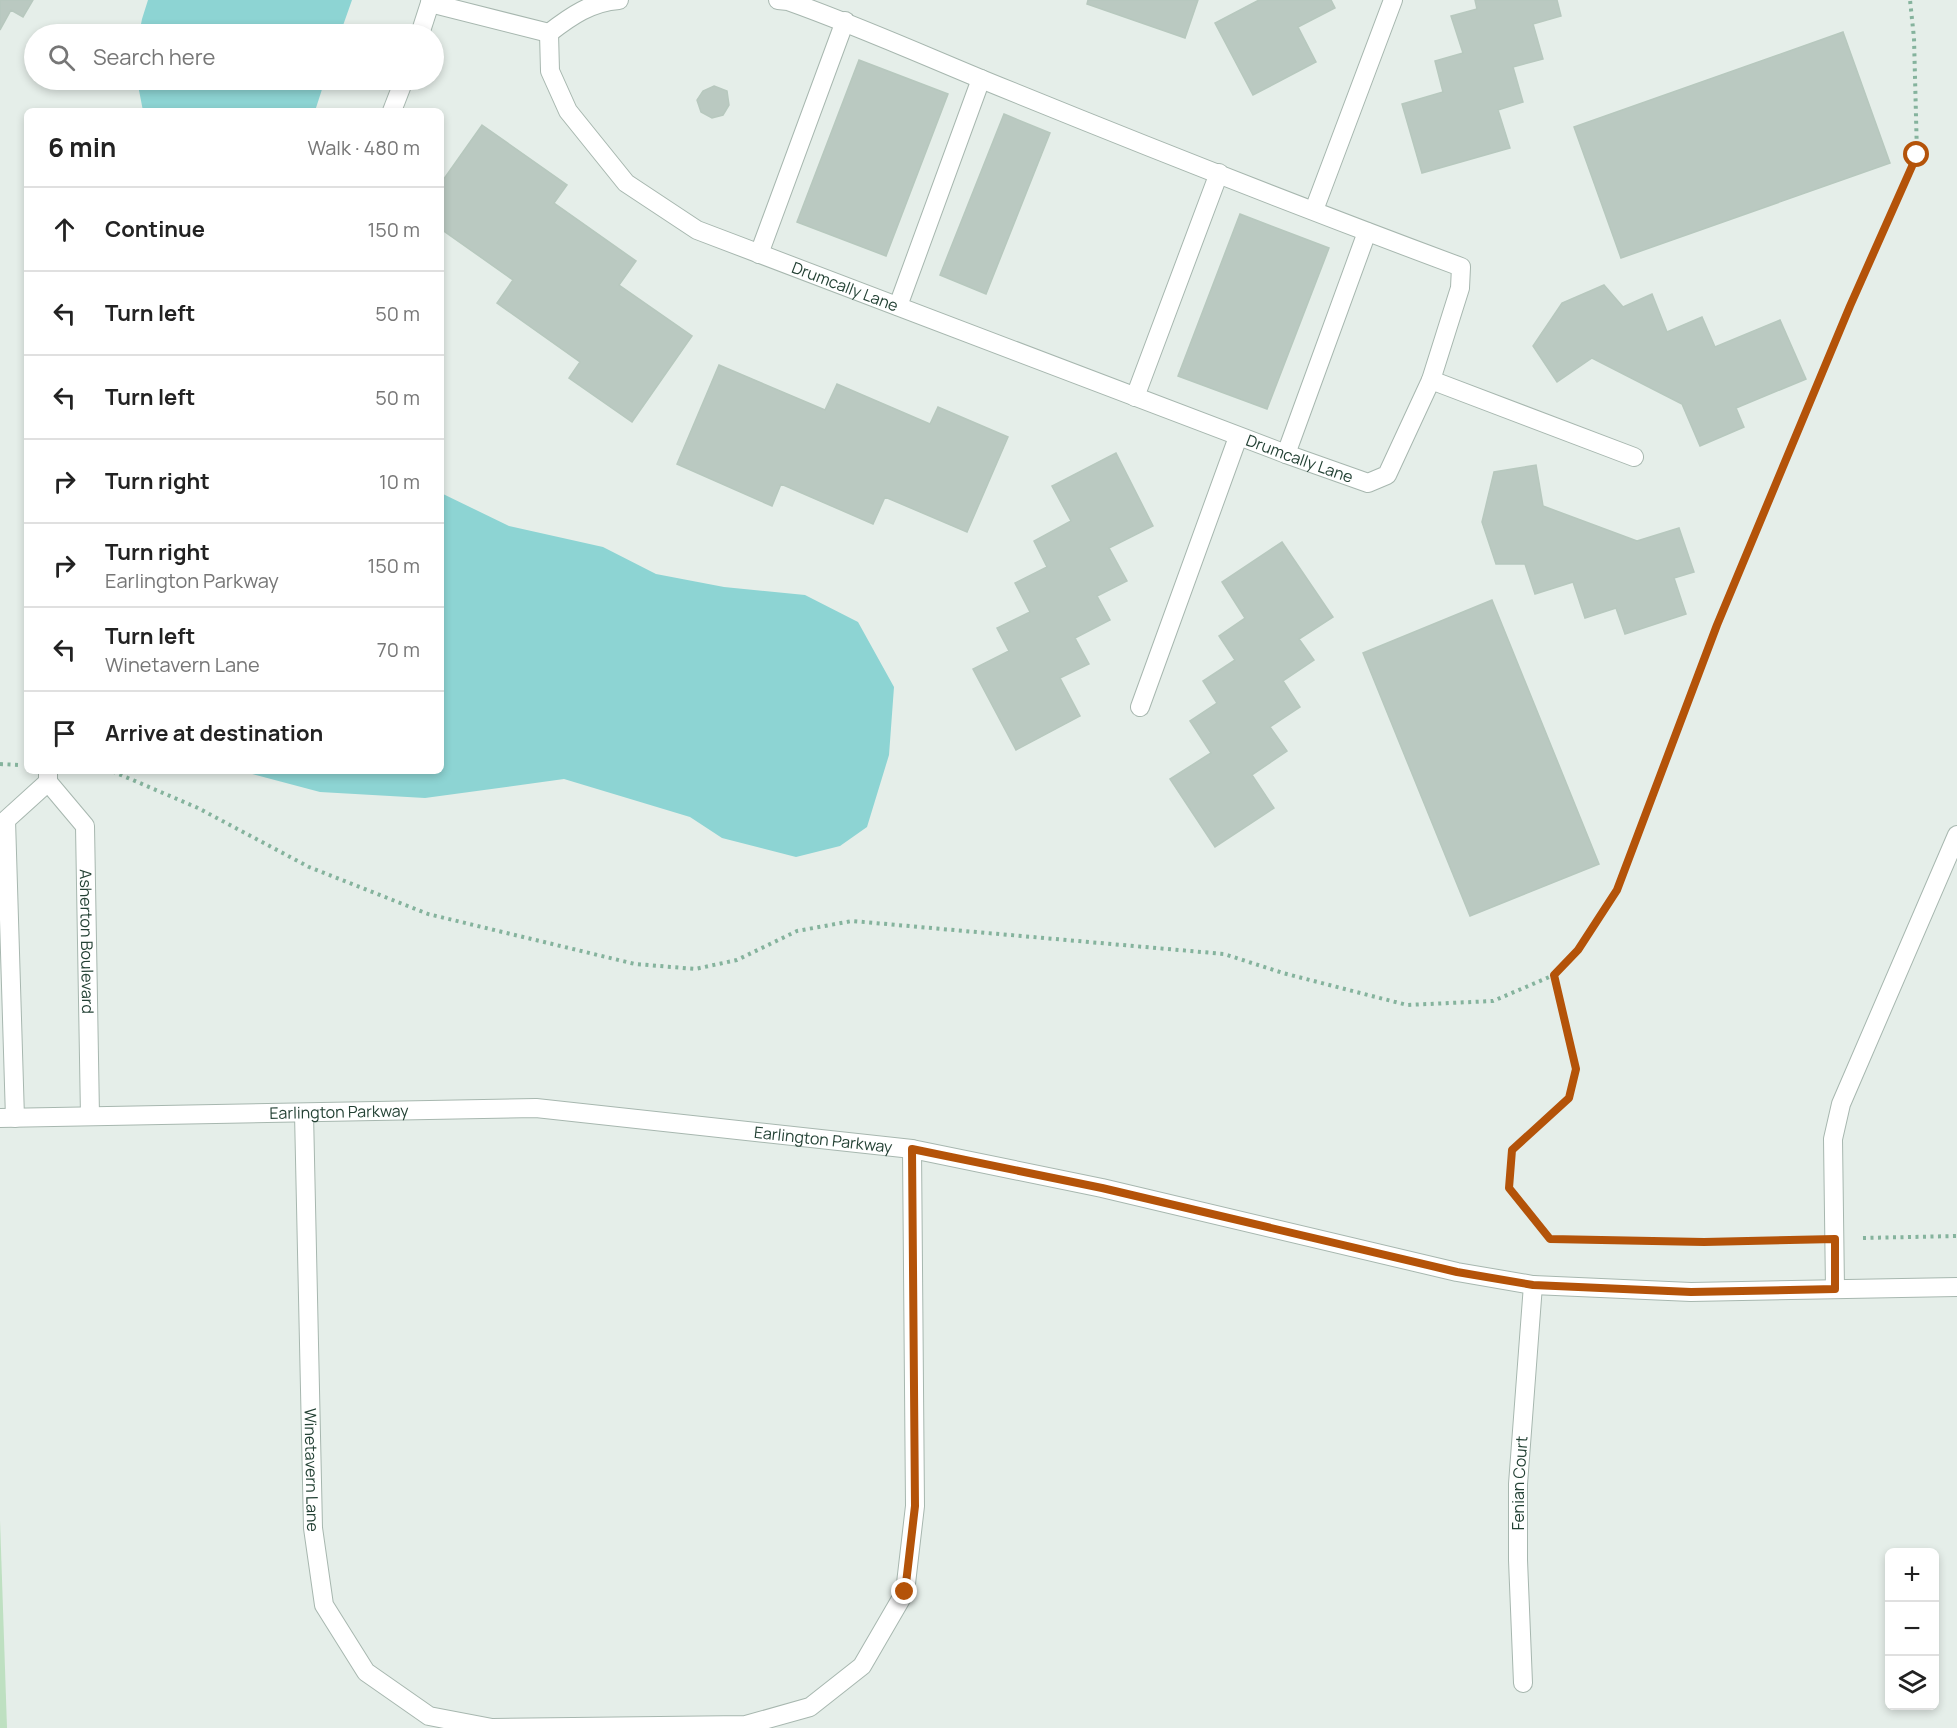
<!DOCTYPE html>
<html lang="en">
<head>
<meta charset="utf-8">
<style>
	:root { --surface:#fff; --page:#f2f2f2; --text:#222; --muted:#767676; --line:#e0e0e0 }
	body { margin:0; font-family:Manrope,sans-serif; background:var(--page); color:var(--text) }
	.controls { position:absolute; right:18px; bottom:18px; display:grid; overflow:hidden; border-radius:9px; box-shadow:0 3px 9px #0003 }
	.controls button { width:54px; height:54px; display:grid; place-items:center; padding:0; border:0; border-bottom:2px solid var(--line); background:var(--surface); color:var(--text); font:30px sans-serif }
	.stop { position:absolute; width:18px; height:18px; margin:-14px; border:4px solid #b45309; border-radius:50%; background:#fff }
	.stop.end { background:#b45309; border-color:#fff; box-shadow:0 2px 6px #0008 }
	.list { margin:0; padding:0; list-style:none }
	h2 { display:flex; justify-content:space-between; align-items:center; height:78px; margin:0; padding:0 24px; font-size:26px }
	h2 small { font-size:20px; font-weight:400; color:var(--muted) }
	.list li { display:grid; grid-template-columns:39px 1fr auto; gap:18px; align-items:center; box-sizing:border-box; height:84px; padding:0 24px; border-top:2px solid var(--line) }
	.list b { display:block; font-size:22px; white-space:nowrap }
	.list p { margin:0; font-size:20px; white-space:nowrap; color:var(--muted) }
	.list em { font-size:20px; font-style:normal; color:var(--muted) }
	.icon { flex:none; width:33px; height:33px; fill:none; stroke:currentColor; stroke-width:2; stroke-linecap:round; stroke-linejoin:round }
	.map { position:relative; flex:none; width:1957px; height:1728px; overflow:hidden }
	.search { position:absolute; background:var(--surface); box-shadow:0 3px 9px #0003; left:24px; top:24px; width:420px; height:66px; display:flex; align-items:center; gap:15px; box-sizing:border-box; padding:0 21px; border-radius:33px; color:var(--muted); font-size:22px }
	.panel { position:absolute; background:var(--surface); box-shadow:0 3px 9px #0003; left:24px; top:108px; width:420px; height:666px; border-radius:9px }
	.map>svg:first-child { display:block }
	.green { fill:#bee0c1 }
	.water { fill:#8dd4d3 }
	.building { fill:#bac9c1; stroke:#b7c8be; stroke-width:1.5 }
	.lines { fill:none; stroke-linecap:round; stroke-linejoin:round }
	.minor-casing { stroke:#a7b7af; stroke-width:20 }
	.path { stroke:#85b39d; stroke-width:4; stroke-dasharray:3 4.5; stroke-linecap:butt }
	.minor { stroke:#fff; stroke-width:18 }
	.route { stroke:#b45309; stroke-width:8 }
	.labels { text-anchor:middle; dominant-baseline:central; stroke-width:4.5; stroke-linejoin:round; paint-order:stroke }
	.street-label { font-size:16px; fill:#234134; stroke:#f6fbf8 }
</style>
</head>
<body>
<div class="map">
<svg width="1957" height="1728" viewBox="0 0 1957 1728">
	<rect width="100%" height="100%" fill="#e5eee9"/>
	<path class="green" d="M0,1520L7,1728H0Z"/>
	<path class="water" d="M148,0H352L340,34H139L142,19Z
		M137,80H325L315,111H143Z
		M441,493L509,526L603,547L656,574L724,587L805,595L858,622L894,687L889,755L867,827L840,846L796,857L722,838L690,817L564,779L425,798L320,792L241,771H441Z"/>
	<path class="building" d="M0,0H33L23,17L11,10L0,30Z
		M1088,0H1198L1185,38L1087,4Z
		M1259,0H1331L1335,8L1298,27L1316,62L1253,95L1215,23Z
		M1475,0H1557L1561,16L1533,24L1543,59L1513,67L1523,102L1498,110L1510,148L1422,173L1402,104L1443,92L1435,61L1463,53L1451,16L1477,9Z
		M1843,32L1890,163L1621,258L1574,127Z
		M859,60L948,94L886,256L797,222Z
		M714,86L727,91L729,105L723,115L712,118L701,112L697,100L703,91Z
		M1004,114L1050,133L986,294L940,275Z
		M482,125L567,185L554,203L636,261L619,285L692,336L632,422L569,378L580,362L497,303L513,280L441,229V183Z
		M1240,214L1329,248L1267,409L1178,376Z
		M1604,285L1623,307L1652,294L1667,332L1702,317L1715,347L1780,320L1806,379L1736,408L1744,427L1700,446L1682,404L1592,358L1557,382L1533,346L1562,303Z
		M719,365L825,410L837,384L930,424L938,407L1008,437L967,532L885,497L873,524L781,484L772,506L677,464Z
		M1116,453L1153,526L1109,548L1127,581L1097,596L1110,620L1075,638L1089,664L1060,678L1080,716L1016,750L973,669L1009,651L997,628L1030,612L1015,583L1047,567L1034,541L1071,521L1052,486Z
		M1536,465L1543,506L1637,541L1679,528L1694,572L1674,578L1686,614L1625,634L1616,608L1585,618L1573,582L1535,594L1525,564H1496L1482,522L1494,472Z
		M1282,542L1333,617L1299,639L1314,660L1283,681L1300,707L1270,727L1287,751L1252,775L1274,808L1215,847L1170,779L1211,753L1190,721L1217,703L1203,681L1235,660L1219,636L1245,618L1222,582Z
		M1492,600L1599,864L1470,916L1363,653Z"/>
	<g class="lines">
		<defs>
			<g id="minor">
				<path d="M430,3L549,33"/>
				<path id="s1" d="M549,33L550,71L568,111L626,183L697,230L1286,454L1368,483L1387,475L1431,380L1460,288L1461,267C1300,207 1140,144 981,79C916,52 853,24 788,1L778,0"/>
				<path d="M549,33C571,16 591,2 619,0"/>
				<path d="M420,34L431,0"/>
				<path d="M392,111L404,80"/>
				<path d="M1314,210L1393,0"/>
				<path d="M759,254L845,21"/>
				<path d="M898,306L981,79"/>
				<path d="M1431,380L1634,457"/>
				<path d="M1135,397L1219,173"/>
				<path d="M1286,454L1367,232"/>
				<path d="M1140,707L1238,437"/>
				<path id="s2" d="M48,771V782L85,826L90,1116"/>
				<path id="s3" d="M304,1113L313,1528L324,1605L366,1672L429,1716L492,1728"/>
				<path id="s4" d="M0,1118L536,1108L912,1149L1102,1188L1457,1272L1533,1285L1691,1292L1957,1287"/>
				<path d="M15,1118L6,820L48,782"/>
				<path d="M1835,1289L1833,1139L1841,1104L1957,835"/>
				<path id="s5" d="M1523,1683L1518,1560V1484L1533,1285"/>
				<path d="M493,1728L746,1725L810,1707L862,1666L905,1592L915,1506L912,1149"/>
			</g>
		</defs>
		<use href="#minor" class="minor-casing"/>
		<path class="path" d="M0,764L20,765
			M105,771L114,772L198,808L309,867L428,914L635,964L695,969L737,960L797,931L852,921L1224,954L1283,973L1407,1005L1493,1001L1554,975
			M1863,1238L1957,1236
			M1804,1240L1704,1242L1550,1239L1509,1188L1512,1150L1569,1098L1576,1069L1554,975L1578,950L1617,889L1717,625L1850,306L1917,155L1914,38L1910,0"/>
		<use href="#minor" class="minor"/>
	</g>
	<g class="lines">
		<path class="route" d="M905,1592L915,1506L912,1149L1102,1188L1457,1272L1533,1285L1691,1292L1835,1289V1239L1704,1242L1550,1239L1509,1188L1512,1150L1569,1098L1576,1069L1554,975L1578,950L1617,890L1717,625L1850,306L1917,155"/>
	</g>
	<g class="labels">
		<g class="street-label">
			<text stroke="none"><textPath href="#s1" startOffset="418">Drumcally Lane</textPath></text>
			<text stroke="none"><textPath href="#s1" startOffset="904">Drumcally Lane</textPath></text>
			<text stroke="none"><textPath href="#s2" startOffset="184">Asherton Boulevard</textPath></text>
			<text stroke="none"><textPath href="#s4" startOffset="339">Earlington Parkway</textPath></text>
			<text stroke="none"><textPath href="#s4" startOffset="825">Earlington Parkway</textPath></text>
			<text stroke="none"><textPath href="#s3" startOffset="357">Winetavern Lane</textPath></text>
			<text stroke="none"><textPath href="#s5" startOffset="200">Fenian Court</textPath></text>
		</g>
	</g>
</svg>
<div class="controls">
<button>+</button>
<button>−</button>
<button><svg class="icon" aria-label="layers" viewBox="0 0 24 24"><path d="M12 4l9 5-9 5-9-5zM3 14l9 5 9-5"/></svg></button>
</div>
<div class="stop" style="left:1917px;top:155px"></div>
<div class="stop end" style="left:905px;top:1592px"></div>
<div class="search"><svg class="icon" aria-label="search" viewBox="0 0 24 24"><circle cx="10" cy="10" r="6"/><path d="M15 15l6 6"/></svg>Search here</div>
<section class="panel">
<h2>6 min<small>Walk · 480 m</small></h2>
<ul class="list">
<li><svg class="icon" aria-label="ahead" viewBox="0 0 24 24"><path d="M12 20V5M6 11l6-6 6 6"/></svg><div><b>Continue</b></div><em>150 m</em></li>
<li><svg class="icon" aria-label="left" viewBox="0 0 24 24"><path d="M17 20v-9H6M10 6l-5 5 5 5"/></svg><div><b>Turn left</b></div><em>50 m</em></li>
<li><svg class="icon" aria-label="left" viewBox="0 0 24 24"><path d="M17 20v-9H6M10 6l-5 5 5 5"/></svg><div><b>Turn left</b></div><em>50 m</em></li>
<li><svg class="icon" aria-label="right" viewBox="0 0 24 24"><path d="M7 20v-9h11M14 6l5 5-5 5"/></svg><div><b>Turn right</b></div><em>10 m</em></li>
<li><svg class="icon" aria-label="right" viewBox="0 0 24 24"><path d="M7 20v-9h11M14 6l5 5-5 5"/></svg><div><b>Turn right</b><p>Earlington Parkway</p></div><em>150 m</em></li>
<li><svg class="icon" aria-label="left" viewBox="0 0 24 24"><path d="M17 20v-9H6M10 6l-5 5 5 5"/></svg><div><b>Turn left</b><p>Winetavern Lane</p></div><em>70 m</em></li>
<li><svg class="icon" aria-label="arrive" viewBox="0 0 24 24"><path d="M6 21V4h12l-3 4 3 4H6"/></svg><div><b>Arrive at destination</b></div></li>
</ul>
</section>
</div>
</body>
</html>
